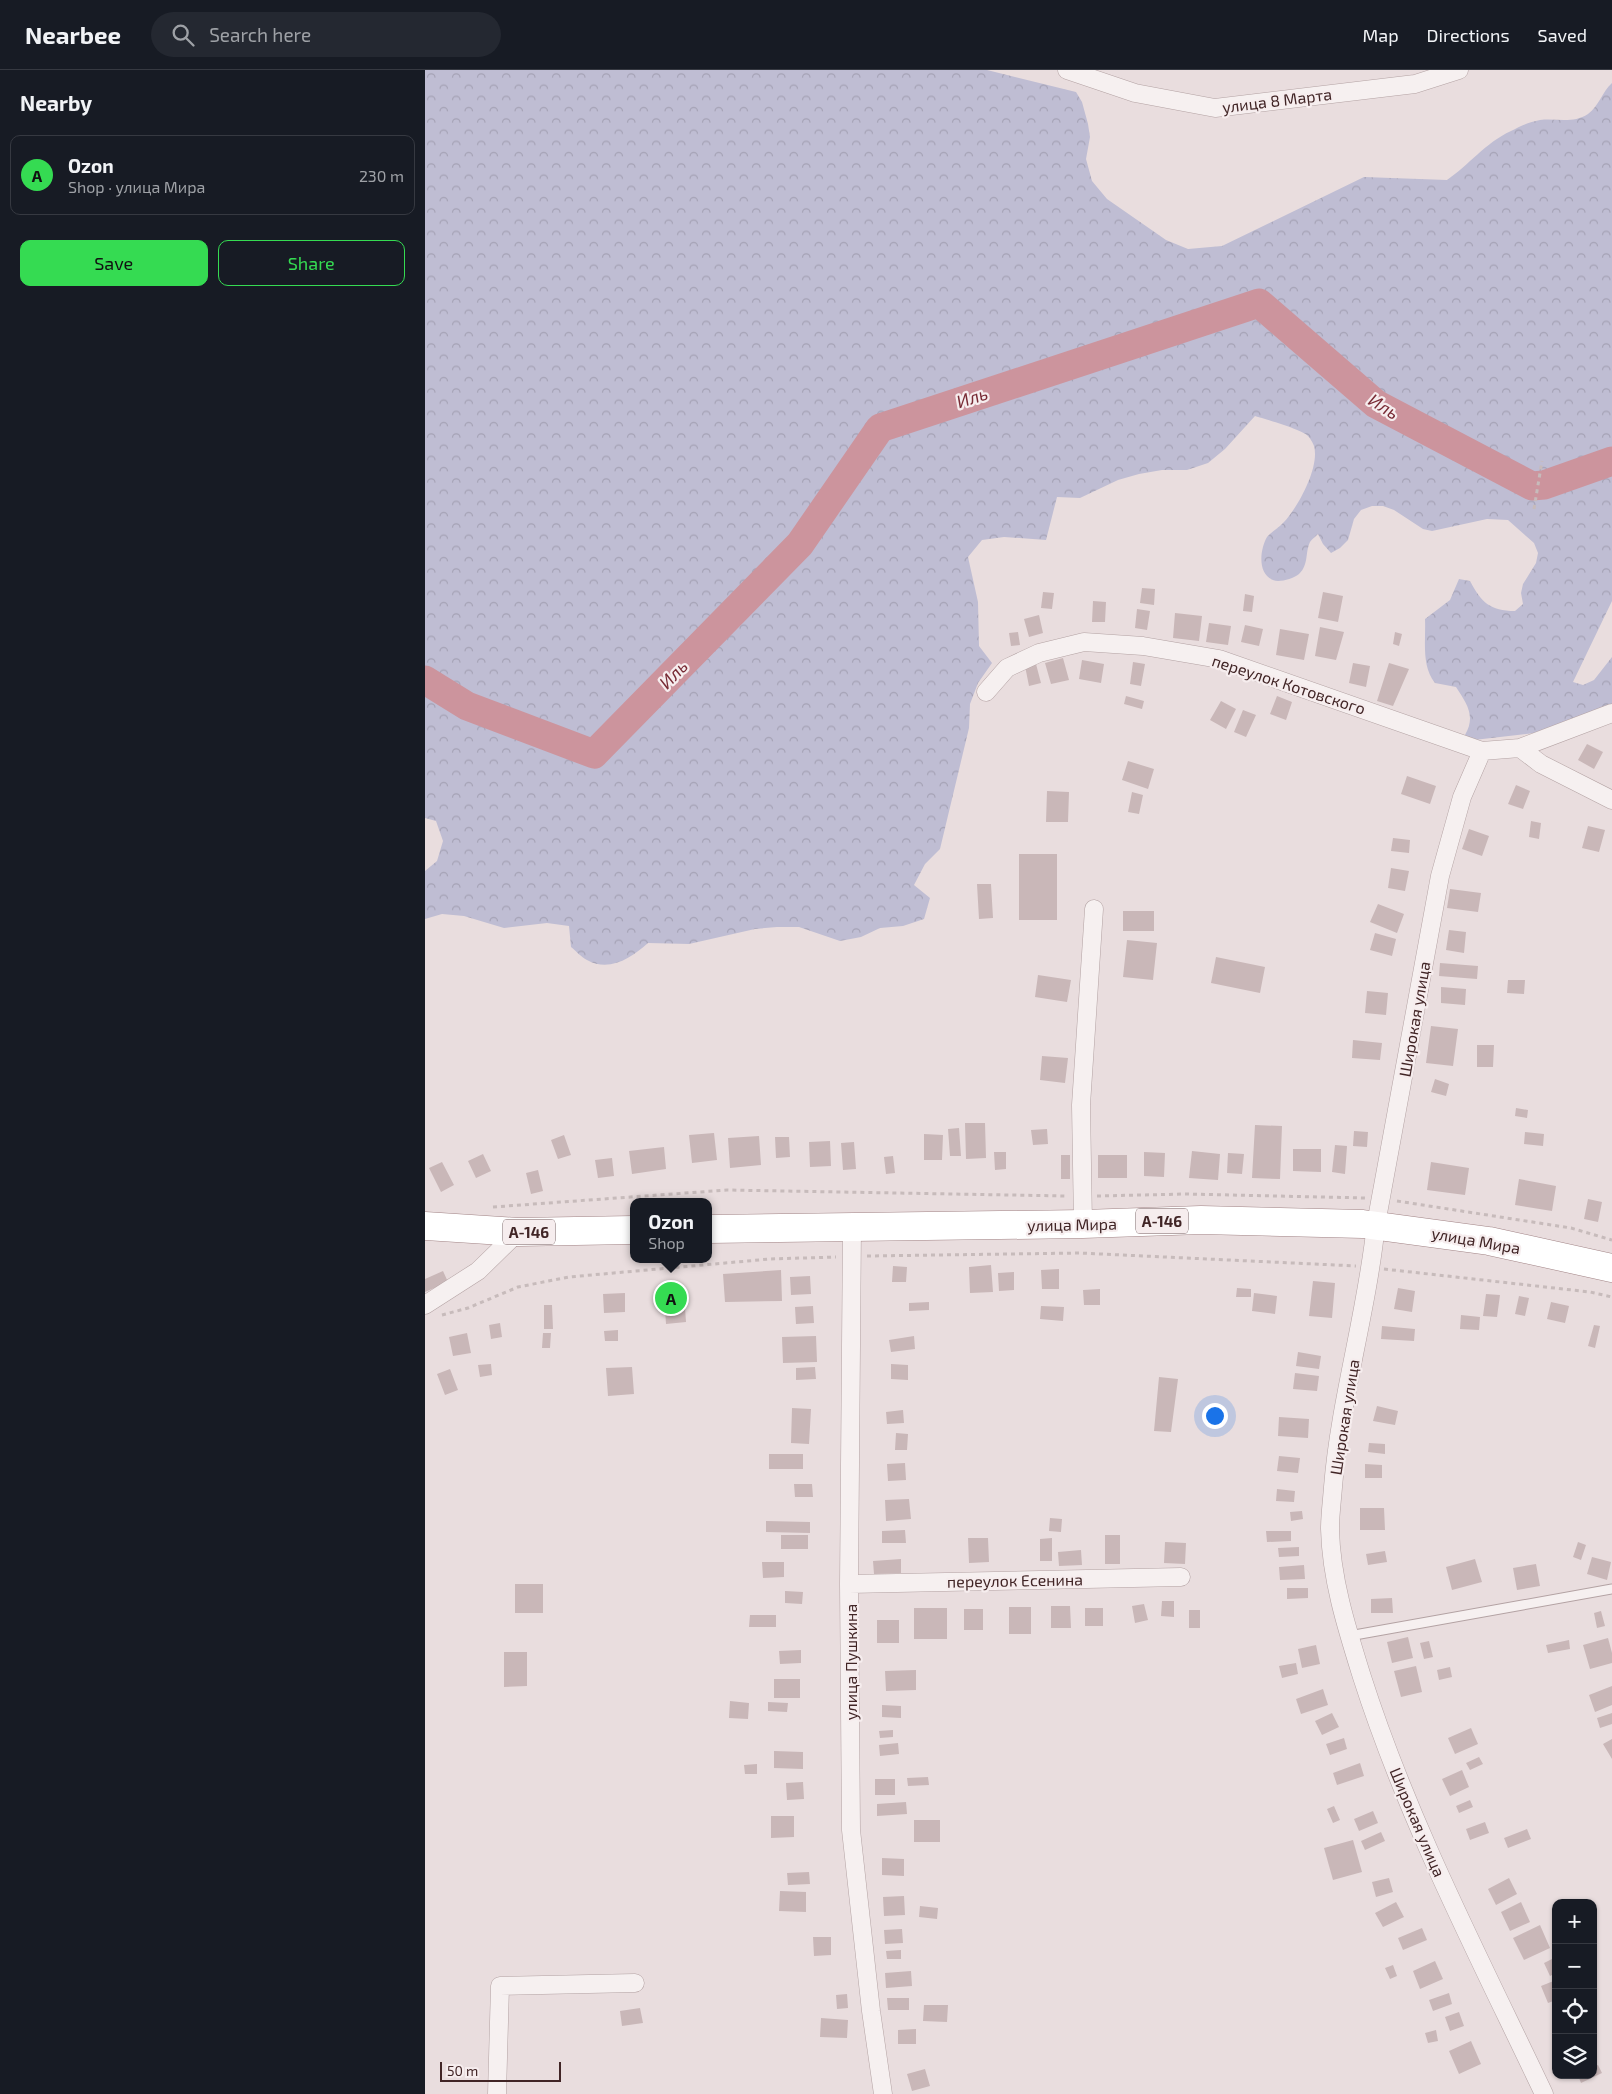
<!DOCTYPE html>
<html lang="en">
<head>
<meta charset="utf-8">
<style>
	:root { --surface:#171b24; --page:#242831; --text:#f1f3f6; --muted:#9ea1a6; --line:#363941; --accent:#35db52 }
	body { margin:0; font-family:"Exo 2",sans-serif; background:var(--page); color:var(--text) }
	.controls { position:absolute; right:15px; bottom:15px; display:grid; overflow:hidden; border-radius:10px; box-shadow:0 1px 4px #0004 }
	.controls button { width:45px; height:45px; display:grid; place-items:center; padding:0; border:0; border-bottom:1px solid var(--line); background:var(--surface); color:var(--text); font:25px sans-serif }
	.scale { position:absolute; left:15px; bottom:12px; width:121px; box-sizing:border-box; padding-left:5px; border:2px solid #412526; border-top:0; font-size:14px; line-height:18px; white-space:nowrap; color:#412526; -webkit-text-stroke:4px #f6edee; paint-order:stroke }
	.you { position:absolute; left:789px; top:1345px; width:18px; height:18px; margin:-12px; border:4px solid #fff; border-radius:50%; background:#1a73e8; box-shadow:0 0 0 8px #1a73e833 }
	.badge { display:grid; place-items:center; width:32px; height:32px; border-radius:50%; background:var(--accent); color:#111; font-size:16px; font-weight:700 }
	.pin { position:absolute; translate:-50% -50%; border:2px solid #fff; box-shadow:0 1px 5px #0006 }
	.popup { position:absolute; left:205px; top:1128px; width:82px; height:65px; box-sizing:border-box; display:grid; place-content:center; border-radius:10px; background:var(--surface); filter:drop-shadow(0 1px 4px #0005); font-size:16px; white-space:nowrap; color:var(--muted) }
	.popup b { font-size:19px; color:var(--text) }
	.popup::after { content:''; position:absolute; left:50%; top:100%; margin-left:-10px; border:10px solid transparent; border-top-color:var(--surface) }
	.list { margin:0; padding:0; list-style:none }
	h2 { display:flex; justify-content:space-between; align-items:center; height:65px; margin:0; padding:0 20px; font-size:21px }
	h2 small { font-size:16px; font-weight:400; color:var(--muted) }
	.list li { display:grid; grid-template-columns:32px 1fr auto; gap:15px; align-items:center; box-sizing:border-box; height:80px; margin:0 10px 10px; padding:0 10px; border:1px solid var(--line); border-radius:10px }
	.list b { display:block; font-size:19px; white-space:nowrap }
	.list p { margin:0; font-size:16px; white-space:nowrap; color:var(--muted) }
	.list em { font-size:16px; font-style:normal; color:var(--muted) }
	.actions { display:flex; gap:10px; padding:15px 20px }
	.actions a { flex:1; padding:11px 0; border:1px solid var(--accent); border-radius:10px; text-align:center; font-size:18px; color:var(--accent) }
	.actions .main { background:var(--accent); color:#111 }
	.icon { flex:none; width:28px; height:28px; fill:none; stroke:currentColor; stroke-width:2; stroke-linecap:round; stroke-linejoin:round }
	.map { position:relative; flex:none; width:1187px; height:2024px; overflow:hidden }
	header { display:flex; align-items:center; gap:30px; box-sizing:border-box; height:70px; padding:0 25px; background:var(--surface); border-bottom:1px solid var(--line) }
	header strong { font-size:24px }
	nav { display:flex; gap:28px; margin-inline-start:auto; font-size:18px }
	.search { width:350px; height:45px; background:var(--page); display:flex; align-items:center; gap:12px; box-sizing:border-box; padding:0 18px; border-radius:28px; color:var(--muted); font-size:19px }
	main { display:flex }
	aside { flex:1; background:var(--surface) }
	.map>svg:first-child { display:block }
	.forest { fill:url(#forest-crowns) }
	.lines { fill:none; stroke-linecap:round; stroke-linejoin:round }
	.river { stroke:#cc949d; stroke-width:29 }
	.building { fill:#c9b7b8 }
	.lane-casing { stroke:#b3a2a3; stroke-width:11 }
	.street-casing { stroke:#b3a2a3; stroke-width:19 }
	.highway-casing { stroke:#a18385; stroke-width:29 }
	.path { stroke:#c7bbbb; stroke-width:3; stroke-dasharray:4 4; stroke-linecap:butt }
	.lane { stroke:#f6f0f0; stroke-width:9 }
	.street { stroke:#f6f0f0; stroke-width:18 }
	.highway { stroke:#fff; stroke-width:28 }
	.labels { text-anchor:middle; dominant-baseline:central; stroke-width:4.5; stroke-linejoin:round; paint-order:stroke }
	.shield { fill:#f6edee; stroke:#776162; stroke-width:1 }
	.shield-label { font-size:15px; font-weight:bold; fill:#412526 }
	.street-label { font-size:16px; fill:#412526; stroke:#f6edee }
	.water-label { font-size:18px; font-style:italic; fill:#782b35; stroke:#f6edee }
</style>
</head>
<body>
<header>
<strong>Nearbee</strong>
<div class="search"><svg class="icon" aria-label="search" viewBox="0 0 24 24"><circle cx="10" cy="10" r="6"/><path d="M15 15l6 6"/></svg>Search here</div>
<nav><a>Map</a><a>Directions</a><a>Saved</a></nav>
</header>
<main>
<aside>
<h2>Nearby<small></small></h2>
<ul class="list">
<li><span class="badge">A</span><div><b>Ozon</b><p>Shop · улица Мира</p></div><em>230 m</em></li>
</ul>
<div class="actions"><a class="main">Save</a><a>Share</a></div>
</aside>
<div class="map">
<svg width="1187" height="2024" viewBox="0 0 1187 2024">
	<defs>
		<pattern id="forest-crowns" width="20" height="18" patternUnits="userSpaceOnUse" patternTransform="scale(1.25)"><rect width="20" height="18" fill="#bfbdd3"/><path d="M2 6a3 3 0 1 1 6 0M12 15a3 3 0 1 1 6 0" fill="none" stroke="#a5a2b5"/></pattern>
	</defs>
	<rect width="100%" height="100%" fill="#e9ddde"/>
	<path class="forest" d="M0,0H562L651,22L657,32L663,54L665,67L661,89L667,111L682,129L741,170L763,179L797,176L939,107L1022,110C1044,95 1060,73 1086,61C1095,56 1104,52 1115,50C1131,48 1148,54 1163,44C1174,36 1177,22 1187,13V531L1148,612L1158,615L1169,610L1187,587V636L1126,661L1049,670L1040,665C1051,646 1042,634 1031,617L1010,613C996,596 1001,570 1000,549L1025,530L1034,509L1045,511C1056,532 1065,541 1090,541L1098,534L1096,523L1098,514L1111,493L1113,483L1109,473L1083,450L1062,449L1007,461L998,459L969,440L958,436H947L936,440L929,449L923,470L915,478L906,483L898,474L893,464C891,466 887,469 885,472C880,482 884,495 874,504C869,508 860,511 853,511C832,509 834,481 842,467C847,461 854,458 859,452C873,437 895,397 889,376C888,373 885,368 883,366C878,360 840,349 830,346L800,379L783,393L762,400H737L714,404L693,410L655,428L632,427L621,470L579,467L557,470L543,487L553,532L554,576L567,593L553,613L545,634L544,658L515,779L500,794L489,815L505,828L499,849L478,856L455,858L436,867L415,871L374,857H352L330,859L264,874L223,873C207,887 185,903 162,890C156,887 151,881 146,877L144,856L122,853L79,858L39,846L17,844L0,849V801L12,791L18,771L11,751L0,748Z"/>
	<g class="lines">
		<path class="river" d="M0,610L42,636L169,684L375,474L455,358L834,233L951,334L1107,416L1119,415L1187,391"/>
	</g>
	<path class="building" d="M717,518L730,519L729,535L715,533Z
		M618,522L629,523L627,539L616,538Z
		M898,522L918,526L913,552L893,548Z
		M820,524L829,526L827,542L818,541Z
		M668,531L681,532L680,552H667Z
		M712,539L725,541L722,560L710,558Z
		M750,543L777,546L774,571L748,568Z
		M614,545L618,563L604,567L599,549Z
		M784,553L806,556L803,575L781,572Z
		M820,555L838,559L834,576L816,572Z
		M895,557L919,562L911,590L890,586Z
		M855,559L884,564L879,590L851,585Z
		M593,562L595,575L586,576L584,563Z
		M970,562L977,564L974,576L968,574Z
		M638,588L644,610L626,614L620,593Z
		M657,590L679,594L676,613L654,609Z
		M708,592L720,594L716,616L705,614Z
		M928,593L945,596L941,617L924,613Z
		M964,593L984,599L968,636L952,631Z
		M611,594L616,613L604,616L600,596Z
		M701,626L719,631L717,639L699,634Z
		M852,626L867,632L861,650L845,644Z
		M796,631L811,639L801,659L785,650Z
		M818,640L831,645L821,667L809,662Z
		M1162,674L1178,682L1169,699L1153,690Z
		M703,691L729,699L723,719L697,710Z
		M982,706L1011,716L1005,734L976,724Z
		M1091,715L1105,721L1098,739L1083,734Z
		M622,721L644,722L643,752H621Z
		M707,722L718,725L714,744L703,742Z
		M1106,751L1116,753L1114,769L1104,767Z
		M1163,756L1180,760L1174,782L1157,778Z
		M1044,759L1064,766L1057,786L1037,779Z
		M968,768L985,770L984,783L966,781Z
		M594,784H632V850H594Z
		M966,798L984,801L980,821L963,818Z
		M552,814H566L568,848L554,849Z
		M1025,819L1056,823L1053,842L1022,838Z
		M953,834L979,844L972,863L945,852Z
		M698,841H729V861H698Z
		M1024,860L1041,862L1039,883L1021,880Z
		M950,863L971,869L967,886L945,880Z
		M702,870L732,873L728,910L698,907Z
		M791,887L840,897L835,923L786,913Z
		M1015,893L1053,896L1052,909L1014,906Z
		M613,905L646,910L642,932L610,927Z
		M1083,910H1100L1099,924L1082,923Z
		M1016,917L1041,919L1040,935L1016,933Z
		M942,921L963,923L961,945L940,943Z
		M1006,956L1033,959L1028,996L1001,993Z
		M928,970L957,973L955,990L927,988Z
		M1052,975H1069L1068,997H1052Z
		M617,986L643,988L640,1013L615,1010Z
		M1010,1009L1024,1014L1021,1026L1006,1022Z
		M1091,1038L1103,1040L1102,1048L1090,1046Z
		M540,1053H560L561,1088L541,1089Z
		M830,1055L857,1056L855,1109L827,1108Z
		M534,1058L536,1086H525L523,1059Z
		M622,1059L623,1074L608,1075L606,1060Z
		M929,1061L943,1062L942,1077L928,1076Z
		M1100,1062L1119,1064L1118,1076L1099,1074Z
		M289,1063L292,1090L267,1093L264,1065Z
		M499,1064L518,1065L517,1090H499Z
		M139,1065L146,1085L133,1089L126,1070Z
		M334,1066L336,1095L305,1098L303,1068Z
		M350,1067H364L365,1087L351,1088Z
		M405,1071L406,1096L385,1097L384,1072Z
		M429,1072L431,1099L418,1100L416,1073Z
		M910,1075L922,1076L920,1104L907,1102Z
		M239,1077L241,1099L207,1104L204,1081Z
		M868,1079H896V1102L868,1101Z
		M767,1081L795,1084L793,1110L764,1108Z
		M569,1082H581V1099L570,1100Z
		M719,1082L740,1083L739,1107L719,1106Z
		M803,1083L819,1084L817,1104L802,1103Z
		M58,1084L66,1101L51,1108L43,1091Z
		M636,1085H645V1109H636Z
		M673,1085H702V1108H673Z
		M468,1086L470,1103L461,1104L459,1087Z
		M187,1088L189,1106L173,1108L170,1090Z
		M17,1092L29,1115L16,1122L4,1098Z
		M1006,1092L1044,1098L1040,1125L1002,1120Z
		M113,1100L118,1121L106,1124L101,1103Z
		M1094,1109L1131,1116L1127,1141L1090,1135Z
		M1163,1129L1177,1132L1173,1152L1159,1149Z
		M566,1195L568,1222L545,1223L544,1197Z
		M468,1196L482,1197L481,1212H467Z
		M634,1199V1219H617L616,1200Z
		M356,1200L357,1231L300,1232L298,1204Z
		M18,1201L23,1212L0,1222V1209Z
		M589,1202V1220L574,1221L573,1203Z
		M385,1206L386,1224L366,1225L365,1207Z
		M888,1211L910,1213L907,1248L884,1246Z
		M812,1218L826,1219V1227H811Z
		M973,1218L990,1221L987,1242L969,1239Z
		M675,1219V1235H659L658,1220Z
		M200,1223V1242L179,1243L178,1224Z
		M259,1223L261,1252L241,1254L239,1224Z
		M829,1223L852,1226L850,1244L827,1241Z
		M1061,1224L1075,1225L1072,1247L1058,1246Z
		M1094,1226L1104,1228L1100,1246L1090,1244Z
		M504,1232V1240L484,1241V1233Z
		M1126,1232L1144,1236L1140,1253L1122,1249Z
		M119,1235H127L128,1259H119Z
		M388,1236L389,1253L371,1254L370,1237Z
		M616,1236L639,1237L638,1251L615,1249Z
		M1036,1245L1055,1247L1054,1260L1035,1259Z
		M75,1253L77,1267L66,1269L64,1255Z
		M1169,1255L1175,1256L1170,1278L1163,1276Z
		M957,1256L990,1259L989,1271L956,1269Z
		M193,1260V1271H180L179,1261Z
		M42,1263L46,1283L28,1286L24,1267Z
		M118,1263H126L125,1278H117Z
		M391,1266L392,1292L358,1293L357,1267Z
		M489,1266L490,1279L466,1282L464,1270Z
		M873,1282L896,1286L894,1299L871,1296Z
		M66,1294L67,1305L55,1307L53,1295Z
		M466,1294L483,1295V1310L466,1309Z
		M207,1297L209,1324L183,1326L181,1298Z
		M390,1297L391,1309L371,1310V1298Z
		M25,1299L33,1320L20,1325L12,1304Z
		M870,1303L894,1306L892,1321L868,1319Z
		M734,1307L753,1309L746,1362L729,1361Z
		M952,1336L973,1341L970,1355L948,1351Z
		M367,1338L386,1339L384,1374L366,1373Z
		M478,1340L479,1353L462,1354L461,1342Z
		M854,1347L884,1349L883,1368L853,1366Z
		M471,1363L483,1364L482,1380H470Z
		M944,1373L960,1374V1384L943,1382Z
		M344,1384H378V1399H344Z
		M854,1386L875,1388L873,1403L852,1401Z
		M480,1393L481,1410L463,1411L462,1394Z
		M940,1394L957,1395V1408H940Z
		M369,1414H387L388,1427H370Z
		M852,1419L870,1421L869,1432L851,1431Z
		M484,1429L486,1449L461,1451L460,1430Z
		M935,1438H959L960,1460H935Z
		M877,1441L878,1449L866,1451L865,1442Z
		M625,1448L637,1449L636,1462L624,1461Z
		M341,1451L385,1452V1463L341,1462Z
		M480,1460L481,1473H457V1461Z
		M841,1461H866V1471L842,1472Z
		M356,1465H383V1479H356Z
		M680,1465H695V1494H680Z
		M543,1468H563L564,1492L544,1493Z
		M627,1468V1491H615V1469Z
		M740,1472L761,1473L760,1494L739,1493Z
		M1153,1472L1161,1475L1156,1490L1148,1487Z
		M874,1477V1486L854,1487L853,1478Z
		M656,1480L657,1495L634,1496L633,1482Z
		M960,1481L962,1492L943,1495L941,1484Z
		M1167,1487L1186,1492L1182,1510L1162,1504Z
		M476,1489V1503L449,1504L448,1491Z
		M1050,1489L1057,1512L1027,1520L1021,1497Z
		M337,1492H359V1507L338,1508Z
		M1111,1494L1115,1516L1092,1520L1088,1498Z
		M879,1495L880,1509L855,1510L854,1497Z
		M90,1514H118V1543H90Z
		M862,1518H883V1528L862,1529Z
		M360,1521L378,1522L377,1534L360,1533Z
		M967,1528L968,1543H946V1529Z
		M737,1531H749V1547L736,1546Z
		M719,1534L723,1550L710,1553L707,1536Z
		M626,1536H645L646,1558H626Z
		M584,1537H606V1564H584Z
		M489,1538H522V1569H489Z
		M660,1538H678V1556H660Z
		M539,1539H558V1560H539Z
		M764,1540H775V1558H764Z
		M1176,1541L1180,1556L1172,1558L1169,1543Z
		M325,1545H351V1557H324Z
		M452,1550H474V1573H452Z
		M983,1567L988,1588L967,1593L962,1572Z
		M1183,1568L1187,1583V1593L1165,1599L1158,1575Z
		M1144,1570L1145,1579L1123,1583L1121,1575Z
		M1004,1571L1008,1587L999,1589L995,1573Z
		M891,1575L895,1594L877,1598L873,1579Z
		M376,1580V1593L355,1594L354,1581Z
		M79,1582H102V1616L79,1617Z
		M871,1593L873,1604L857,1608L854,1596Z
		M991,1596L997,1622L976,1627L969,1601Z
		M1025,1597L1027,1607L1014,1610L1012,1600Z
		M491,1600V1620L461,1621L460,1601Z
		M349,1609H375V1628H349Z
		M1187,1616V1635L1170,1642L1164,1625Z
		M898,1619L903,1635L876,1644L871,1629Z
		M305,1631L324,1633L323,1649L304,1648Z
		M343,1632L363,1633L362,1642L343,1641Z
		M457,1635L476,1636V1648L457,1647Z
		M907,1643L914,1657L897,1665L890,1651Z
		M1187,1643V1654L1175,1658L1172,1648Z
		M1046,1658L1053,1674L1030,1684L1023,1668Z
		M468,1660V1667L455,1668L454,1661Z
		M919,1668L922,1679L905,1685L901,1674Z
		M1187,1669V1689L1178,1674Z
		M473,1673L474,1684L455,1686L454,1675Z
		M349,1681L378,1682V1699L349,1698Z
		M1054,1687L1058,1694L1045,1700L1041,1693Z
		M935,1693L939,1706L912,1715L908,1703Z
		M332,1694V1704H320L319,1695Z
		M1037,1700L1044,1717L1025,1726L1017,1709Z
		M503,1707L504,1715L483,1716L482,1708Z
		M450,1709H470V1725H450Z
		M378,1712L379,1729L362,1730L361,1713Z
		M1045,1730L1048,1737L1034,1743L1031,1736Z
		M481,1732L482,1744L452,1746V1734Z
		M909,1736L915,1750L908,1753L902,1739Z
		M948,1741L953,1753L934,1761L929,1749Z
		M346,1746H369V1767L346,1768Z
		M489,1750H515V1772H489Z
		M1060,1752L1064,1763L1045,1770L1041,1759Z
		M1102,1759L1106,1769L1083,1778L1079,1768Z
		M956,1762L960,1771L940,1780L936,1771Z
		M928,1770L937,1802L908,1810L899,1778Z
		M457,1788L479,1789V1806L457,1805Z
		M384,1802L385,1814L363,1815L362,1803Z
		M964,1808L968,1822L951,1827L947,1812Z
		M1084,1808L1092,1824L1071,1835L1063,1819Z
		M355,1821L381,1822V1842L354,1841Z
		M479,1826L480,1845L459,1846L458,1827Z
		M971,1832L979,1847L958,1857L950,1843Z
		M1096,1832L1105,1852L1085,1861L1076,1842Z
		M495,1836L513,1838L512,1849L494,1847Z
		M1115,1855L1125,1878L1099,1890L1088,1868Z
		M997,1858L1002,1870L978,1880L973,1868Z
		M477,1859L478,1873L460,1874L459,1860Z
		M388,1867H406V1885L389,1886Z
		M476,1880V1889H462L461,1881Z
		M1131,1887V1903L1125,1906L1119,1893Z
		M1010,1891L1018,1909L995,1919L988,1901Z
		M968,1895L972,1906L965,1909L960,1898Z
		M486,1901L487,1916L461,1918L460,1903Z
		M1131,1910V1930L1123,1933L1116,1916Z
		M1024,1923L1027,1934L1008,1941L1004,1930Z
		M422,1924L423,1938L412,1939L411,1925Z
		M462,1928H484V1940H463Z
		M499,1935H523L522,1952L498,1951Z
		M215,1938L218,1953L197,1956L195,1941Z
		M1034,1942L1039,1956L1025,1961L1020,1947Z
		M396,1948L423,1950L422,1968L395,1967Z
		M491,1959V1974H473V1960Z
		M1011,1960L1013,1971L1003,1973L1000,1963Z
		M1046,1971L1056,1994L1034,2004L1024,1981Z
		M1173,1995L1177,2003L1156,2013L1153,2005H1168V1997Z
		M500,1999L505,2016L487,2021L482,2004Z"/>
	<g class="lines">
		<defs>
			<path id="lane" d="M924,1566L1187,1519"/>
			<path id="street" d="M642,0L710,23L790,38L990,14L1034,0
				M561,622L582,598L614,583L659,572L718,576L794,589L1057,681L1095,678L1187,643
				M1095,678L1116,694L1187,730
				M1057,681L1037,727L1015,806L951,1154C942,1243 915,1329 908,1417C907,1431 905,1445 905,1459C906,1509 922,1559 937,1607C983,1751 1054,1887 1119,2024
				M658,1154L656,1035L669,839
				M427,1157L424,1514L426,1760L446,1941L458,2024
				M0,1235L53,1201L93,1162
				M424,1514L756,1507
				M72,2024L75,1916L210,1913"/>
			<path id="highway" d="M0,1156L93,1162L208,1160
				M284,1159L658,1154L776,1150L938,1154L1064,1171L1187,1198"/>
		</defs>
		<use href="#lane" class="lane-casing"/>
		<use href="#street" class="street-casing"/>
		<use href="#highway" class="highway-casing"/>
		<path class="path" d="M1109,439L1117,391
			M672,1126L761,1124L941,1128
			M972,1131L1146,1158L1187,1170
			M68,1137L302,1120L641,1126
			M442,1186L655,1183L931,1196
			M959,1199L1165,1222L1187,1227
			M17,1245L43,1238L93,1217L144,1207L345,1189L411,1187"/>
		<use href="#lane" class="lane"/>
		<use href="#street" class="street"/>
		<use href="#highway" class="highway"/>
	</g>
	<g class="labels">
		<g class="shield">
			<rect x="711" y="1138.5" width="52" height="25" rx="4"/>
			<rect x="78" y="1149.5" width="52" height="25" rx="4"/>
		</g>
		<g class="shield-label">
			<text x="737" y="1151">А-146</text>
			<text x="104" y="1162">А-146</text>
		</g>
		<g class="street-label">
			<text transform="translate(852 30) rotate(-7)">улица 8 Марта</text>
			<text transform="translate(864 614) rotate(18)">переулок Котовского</text>
			<text transform="translate(989 949) rotate(-80)">Широкая улица</text>
			<text transform="translate(647 1154) rotate(-1)">улица Мира</text>
			<text transform="translate(1051 1170) rotate(10)">улица Мира</text>
			<text transform="translate(919 1347) rotate(-81)">Широкая улица</text>
			<text transform="translate(590 1510) rotate(-1)">переулок Есенина</text>
			<text transform="translate(425 1592) rotate(-90)">улица Пушкина</text>
			<text transform="translate(993 1752) rotate(67)">Широкая улица</text>
		</g>
		<g class="water-label">
			<text transform="translate(547 327) rotate(-18)">Иль</text>
			<text transform="translate(959 336) rotate(32)">Иль</text>
			<text transform="translate(248 604) rotate(-46)">Иль</text>
		</g>
	</g>
</svg>
<div class="controls">
<button>+</button>
<button>−</button>
<button><svg class="icon" aria-label="locate" viewBox="0 0 24 24"><circle cx="12" cy="12" r="6"/><path d="M12 2v4M12 18v4M2 12h4M18 12h4"/></svg></button>
<button><svg class="icon" aria-label="layers" viewBox="0 0 24 24"><path d="M12 4l9 5-9 5-9-5zM3 14l9 5 9-5"/></svg></button>
</div>
<div class="scale">50 m</div>
<div class="you"></div>
<div class="pin badge" style="left:246px;top:1228px">A</div>
<div class="popup"><b>Ozon</b>Shop</div>
</div>
</main>
</body>
</html>
